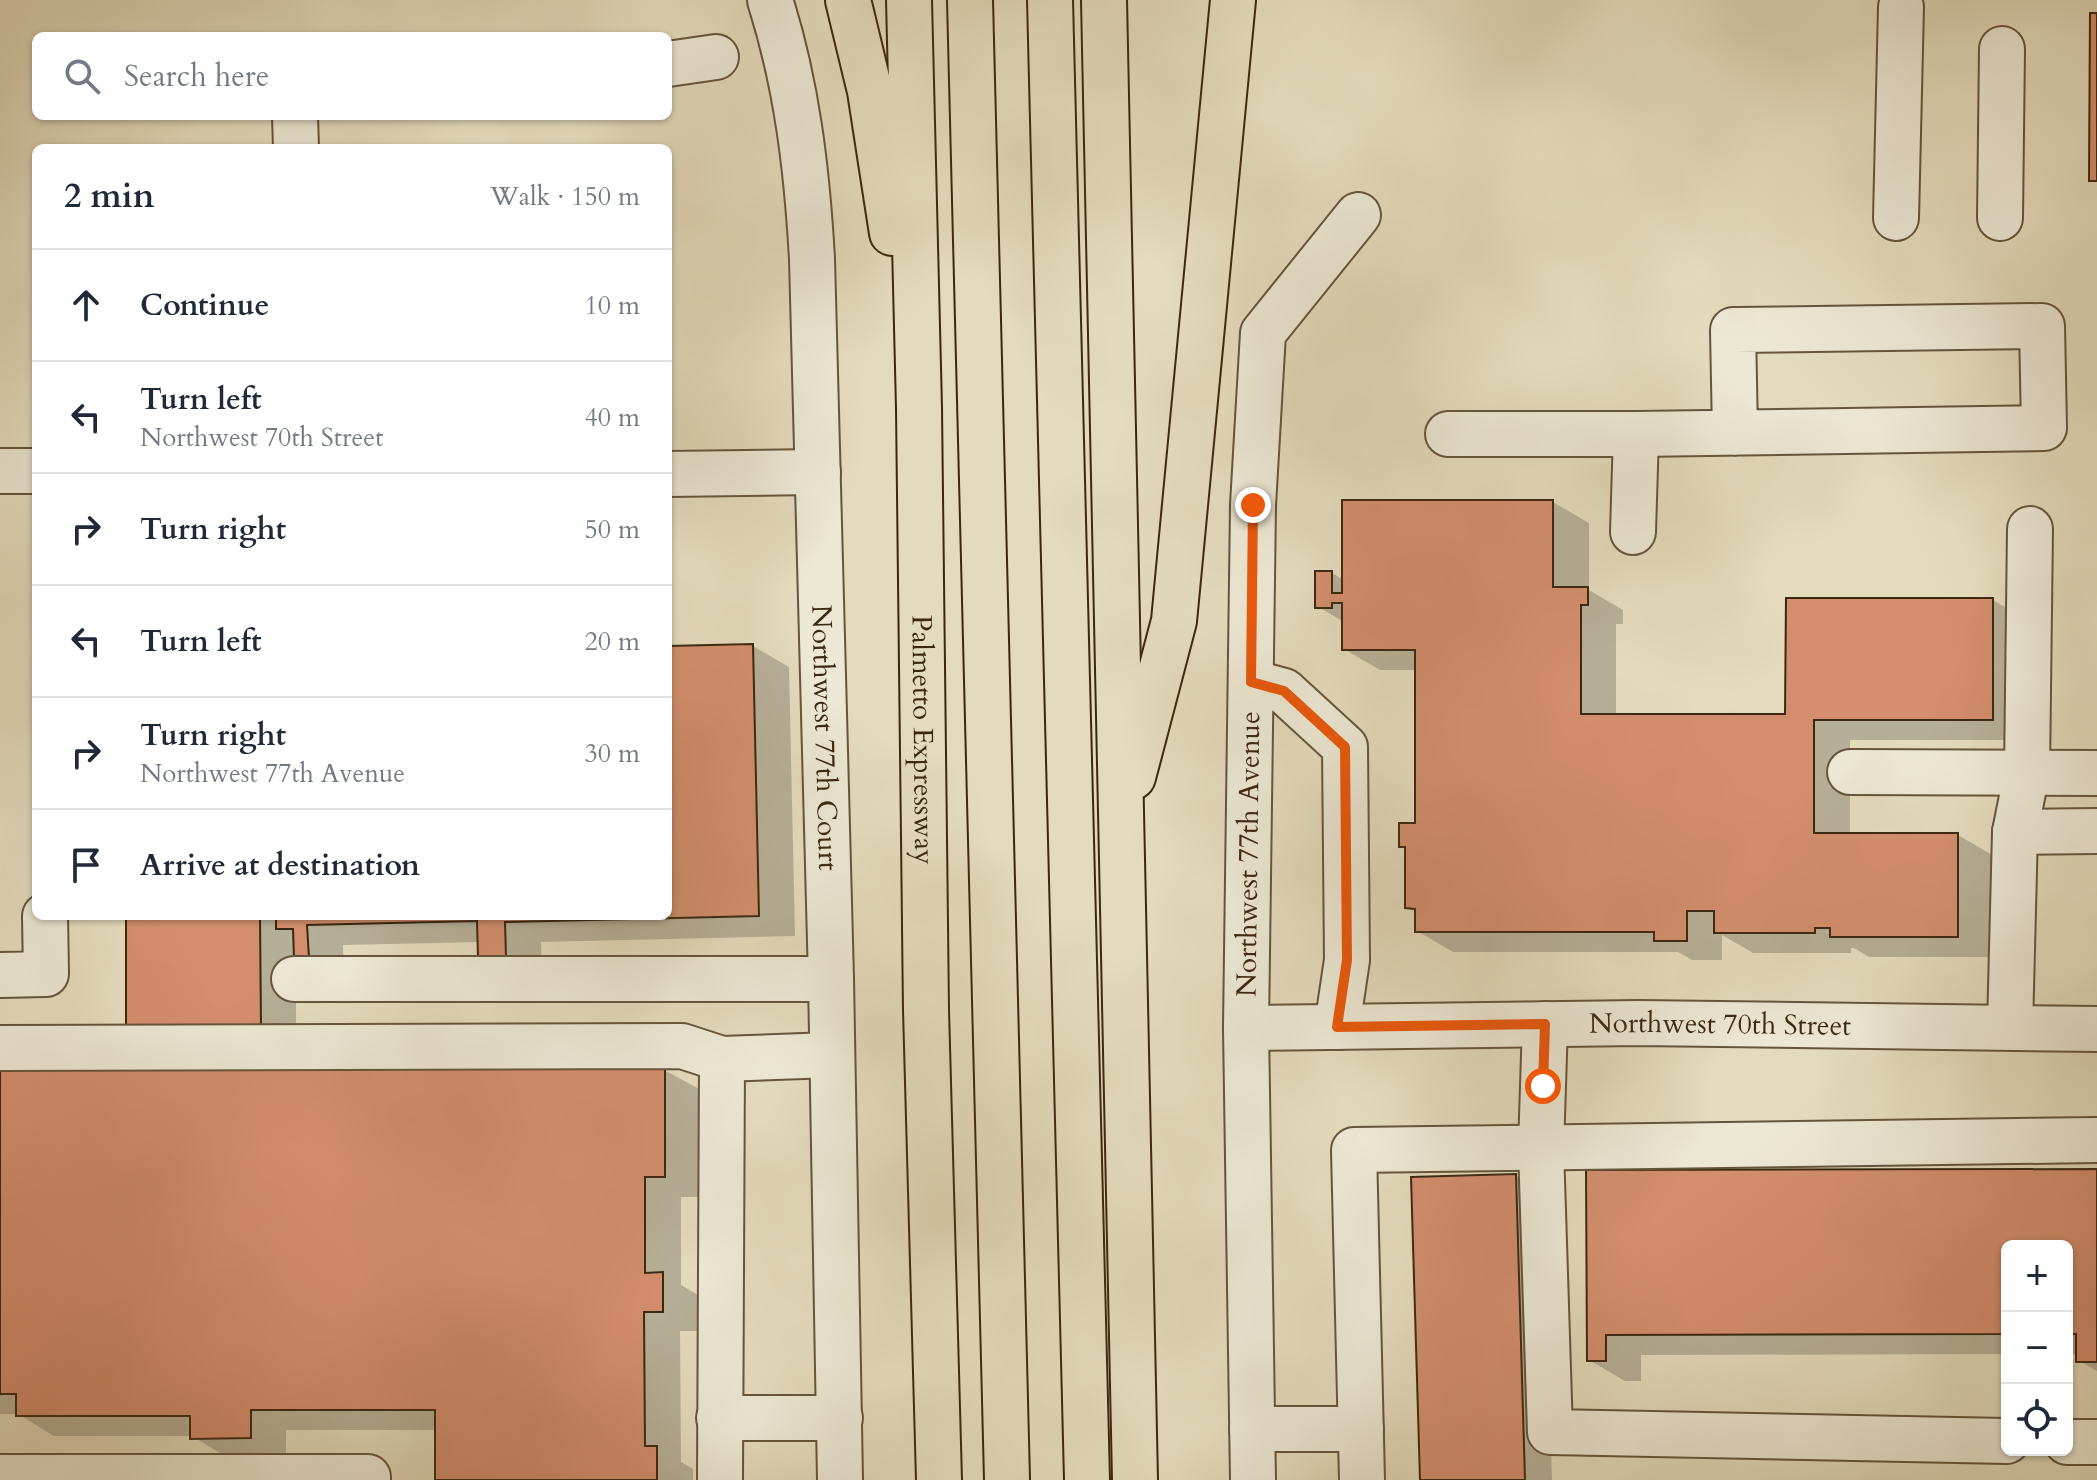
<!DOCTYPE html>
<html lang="en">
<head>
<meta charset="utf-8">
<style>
	:root { --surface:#fff; --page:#f6f6f7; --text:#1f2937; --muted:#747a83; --line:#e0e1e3 }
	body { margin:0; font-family:Cardo,serif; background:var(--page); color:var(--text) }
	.controls { position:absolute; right:24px; bottom:24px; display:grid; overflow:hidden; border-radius:12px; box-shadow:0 2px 6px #0004 }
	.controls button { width:72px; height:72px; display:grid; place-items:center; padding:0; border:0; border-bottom:2px solid var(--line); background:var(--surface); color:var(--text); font:40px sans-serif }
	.stop { position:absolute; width:24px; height:24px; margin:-18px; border:6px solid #ea580c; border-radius:50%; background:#fff }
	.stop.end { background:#ea580c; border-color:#fff; box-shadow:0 2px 8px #0008 }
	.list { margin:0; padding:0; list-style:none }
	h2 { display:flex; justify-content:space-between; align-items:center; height:104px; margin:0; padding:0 32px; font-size:34px }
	h2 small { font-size:26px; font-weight:400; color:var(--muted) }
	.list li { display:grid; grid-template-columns:52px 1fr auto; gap:24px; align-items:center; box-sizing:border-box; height:112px; padding:0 32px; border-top:2px solid var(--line) }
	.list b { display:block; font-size:30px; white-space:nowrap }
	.list p { margin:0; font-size:26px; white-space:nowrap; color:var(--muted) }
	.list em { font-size:26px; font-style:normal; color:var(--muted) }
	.icon { flex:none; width:44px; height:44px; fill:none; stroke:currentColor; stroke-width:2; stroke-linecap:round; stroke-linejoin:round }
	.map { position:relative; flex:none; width:2097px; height:1480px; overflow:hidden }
	.search { position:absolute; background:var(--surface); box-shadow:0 2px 6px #0004; left:32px; top:32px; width:640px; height:88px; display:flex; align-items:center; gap:20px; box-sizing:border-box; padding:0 28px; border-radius:12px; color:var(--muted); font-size:30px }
	.panel { position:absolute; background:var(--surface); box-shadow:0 2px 6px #0004; left:32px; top:144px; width:640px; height:776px; border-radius:12px }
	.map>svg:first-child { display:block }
	.shadow { fill:#0003 }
	.building { fill:#d38e6d; stroke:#3c2811; stroke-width:2 }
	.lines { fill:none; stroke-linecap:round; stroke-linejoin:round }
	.minor-casing { stroke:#66553c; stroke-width:48 }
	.highway-casing { stroke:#3c2811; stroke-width:48 }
	.minor { stroke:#ede8d4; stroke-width:44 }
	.highway { stroke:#e4dbbd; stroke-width:44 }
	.route { stroke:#ea580c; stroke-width:10 }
	.labels { text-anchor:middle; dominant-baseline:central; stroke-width:7; stroke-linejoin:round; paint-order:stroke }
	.street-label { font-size:28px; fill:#3c2811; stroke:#ede8d4 }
</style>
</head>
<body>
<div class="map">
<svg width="2097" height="1480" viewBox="0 0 2097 1480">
	<rect width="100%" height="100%" fill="#e4dbbd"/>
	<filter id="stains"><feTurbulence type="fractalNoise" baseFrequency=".0025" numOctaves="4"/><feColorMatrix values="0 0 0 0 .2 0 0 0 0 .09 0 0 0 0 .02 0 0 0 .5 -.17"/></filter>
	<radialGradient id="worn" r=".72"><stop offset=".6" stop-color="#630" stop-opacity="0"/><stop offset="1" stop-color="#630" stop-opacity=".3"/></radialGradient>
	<path class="shadow" d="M1553,502L1589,523V590L1623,610V624H1616V716H1787L1993,600L2029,621V740H1850V835H1958L1994,856V957H1869L1854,948H1851V953H1753L1722,935V960H1692L1678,952H1453L1417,931V913L1407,907V849L1401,846L1417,825V670H1380L1344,649V622L1317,606L1332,573L1344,580Z
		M753,646L789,667L795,936L541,942L542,976H516L480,942L343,945L344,978L296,957V1048H164L128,916H668V648Z
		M664,1070L701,1090V1197H681V1285L698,1295V1331H680L681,1462L693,1469V1480H437V1430H286V1458H228L192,1436H54L18,1414H0V1072Z
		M2097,1171V1371L2078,1360V1354H2067V1246H2007V1354L1641,1355V1381H1625L1589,1360L1588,1172Z
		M1515,1176L1543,1192L1552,1480H1422Z"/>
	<path class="building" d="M2090,13H2097V181H2089Z
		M1342,500H1553V587H1588V605H1581V714H1785L1786,598H1993V720H1814V833H1958V937H1830V928H1815V933H1714V911H1687V941H1654V932H1415V909L1405,908V847H1399V823H1415V650H1342V603H1332V608H1315V571H1332V593H1342Z
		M753,644L759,916L505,922L506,957H478L477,921L307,925L309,958H294L293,929H276V916H668V646Z
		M126,916H260L261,1028H126Z
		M665,1068V1177H645V1273L663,1272V1312H644L645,1446H657V1480H435V1410H251V1438L190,1439V1416H16V1394H0V1070Z
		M2097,1169V1362H2076V1334H2067V1246H2007V1334L1606,1335V1361H1587L1586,1170Z
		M1516,1174L1525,1480H1420L1411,1177Z"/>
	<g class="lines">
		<defs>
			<g id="minor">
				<path id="s1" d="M770,0C797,85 807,170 812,259L831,979L840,1480"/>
				<path d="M668,64L716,57"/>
				<path d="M295,116L296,148"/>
				<path d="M1896,218L1901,7"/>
				<path d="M2000,218L2002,49"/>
				<path d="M1448,434H1636L1633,532"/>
				<path d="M1636,434L2044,428L2042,326L1733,330L1735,433"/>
				<path d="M0,471H36"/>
				<path d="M668,474L818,472"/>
				<path d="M1251,682L1284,691L1345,747L1347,960L1337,1027"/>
				<path d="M1850,772L2097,773"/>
				<path d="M2015,832L2097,831"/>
				<path d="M0,975L46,974L45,916"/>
				<path d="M294,979H831"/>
				<path d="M1545,1024L1541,1148L1550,1432L2007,1441"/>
				<path d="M2010,1027L2015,832L2027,772L2030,529"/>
				<path id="s2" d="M1246,1028L1639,1023L2097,1029"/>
				<path d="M0,1048L682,1046L722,1059"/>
				<path d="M719,1418H840"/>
				<path d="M1252,1429H1361"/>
				<path d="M2067,1442H2097"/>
				<path d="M0,1477H368V1480"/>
				<path d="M720,1480L722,1059L832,1055"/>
				<path id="s3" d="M1253,1480L1246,1028L1253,505L1263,333L1358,215"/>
				<path d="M1362,1480L1354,1150L2097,1140"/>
			</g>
			<g id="highway">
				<path d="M848,0L870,91L892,233"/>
				<path id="s4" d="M909,0L919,408L926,1010L939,1480"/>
				<path d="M970,0L1007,1480"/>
				<path d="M1050,0L1087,1480"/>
				<path d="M1104,0L1135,1480"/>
				<path d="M1133,777L1174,621L1233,0"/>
			</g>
		</defs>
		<use href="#minor" class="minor-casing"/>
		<use href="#highway" class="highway-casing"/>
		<use href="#minor" class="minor"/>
		<use href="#highway" class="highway"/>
	</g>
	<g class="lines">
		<path class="route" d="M1253,505L1251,682L1284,691L1345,747L1347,960L1337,1027L1545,1024L1543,1086"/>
	</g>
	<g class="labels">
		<g class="street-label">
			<text stroke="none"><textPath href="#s1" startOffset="742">Northwest 77th Court</textPath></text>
			<text stroke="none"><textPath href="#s4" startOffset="740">Palmetto Expressway</textPath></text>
			<text stroke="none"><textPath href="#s3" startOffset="626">Northwest 77th Avenue</textPath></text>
			<text stroke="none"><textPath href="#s2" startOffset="474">Northwest 70th Street</textPath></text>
		</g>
	</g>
	<rect width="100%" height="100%" filter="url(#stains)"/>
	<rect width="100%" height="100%" fill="url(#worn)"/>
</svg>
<div class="controls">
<button>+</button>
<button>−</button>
<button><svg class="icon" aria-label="locate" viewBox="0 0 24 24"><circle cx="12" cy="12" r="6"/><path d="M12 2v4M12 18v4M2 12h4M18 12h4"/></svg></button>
</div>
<div class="stop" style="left:1543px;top:1086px"></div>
<div class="stop end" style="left:1253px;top:505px"></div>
<div class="search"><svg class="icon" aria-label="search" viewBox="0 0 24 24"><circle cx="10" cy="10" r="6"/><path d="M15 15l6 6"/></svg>Search here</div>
<section class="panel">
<h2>2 min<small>Walk · 150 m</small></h2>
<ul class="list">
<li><svg class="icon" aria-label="ahead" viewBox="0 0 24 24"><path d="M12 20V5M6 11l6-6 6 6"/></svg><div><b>Continue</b></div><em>10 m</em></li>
<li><svg class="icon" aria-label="left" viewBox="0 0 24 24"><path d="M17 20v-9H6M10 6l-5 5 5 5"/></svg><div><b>Turn left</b><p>Northwest 70th Street</p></div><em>40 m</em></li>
<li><svg class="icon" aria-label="right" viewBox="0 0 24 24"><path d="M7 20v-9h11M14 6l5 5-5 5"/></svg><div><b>Turn right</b></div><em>50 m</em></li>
<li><svg class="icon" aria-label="left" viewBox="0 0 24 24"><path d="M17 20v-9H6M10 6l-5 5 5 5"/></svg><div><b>Turn left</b></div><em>20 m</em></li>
<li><svg class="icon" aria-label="right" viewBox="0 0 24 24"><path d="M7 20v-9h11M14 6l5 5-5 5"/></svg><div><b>Turn right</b><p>Northwest 77th Avenue</p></div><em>30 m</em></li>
<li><svg class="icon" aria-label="arrive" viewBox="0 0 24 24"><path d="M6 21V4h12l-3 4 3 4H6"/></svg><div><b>Arrive at destination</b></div></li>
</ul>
</section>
</div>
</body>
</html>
